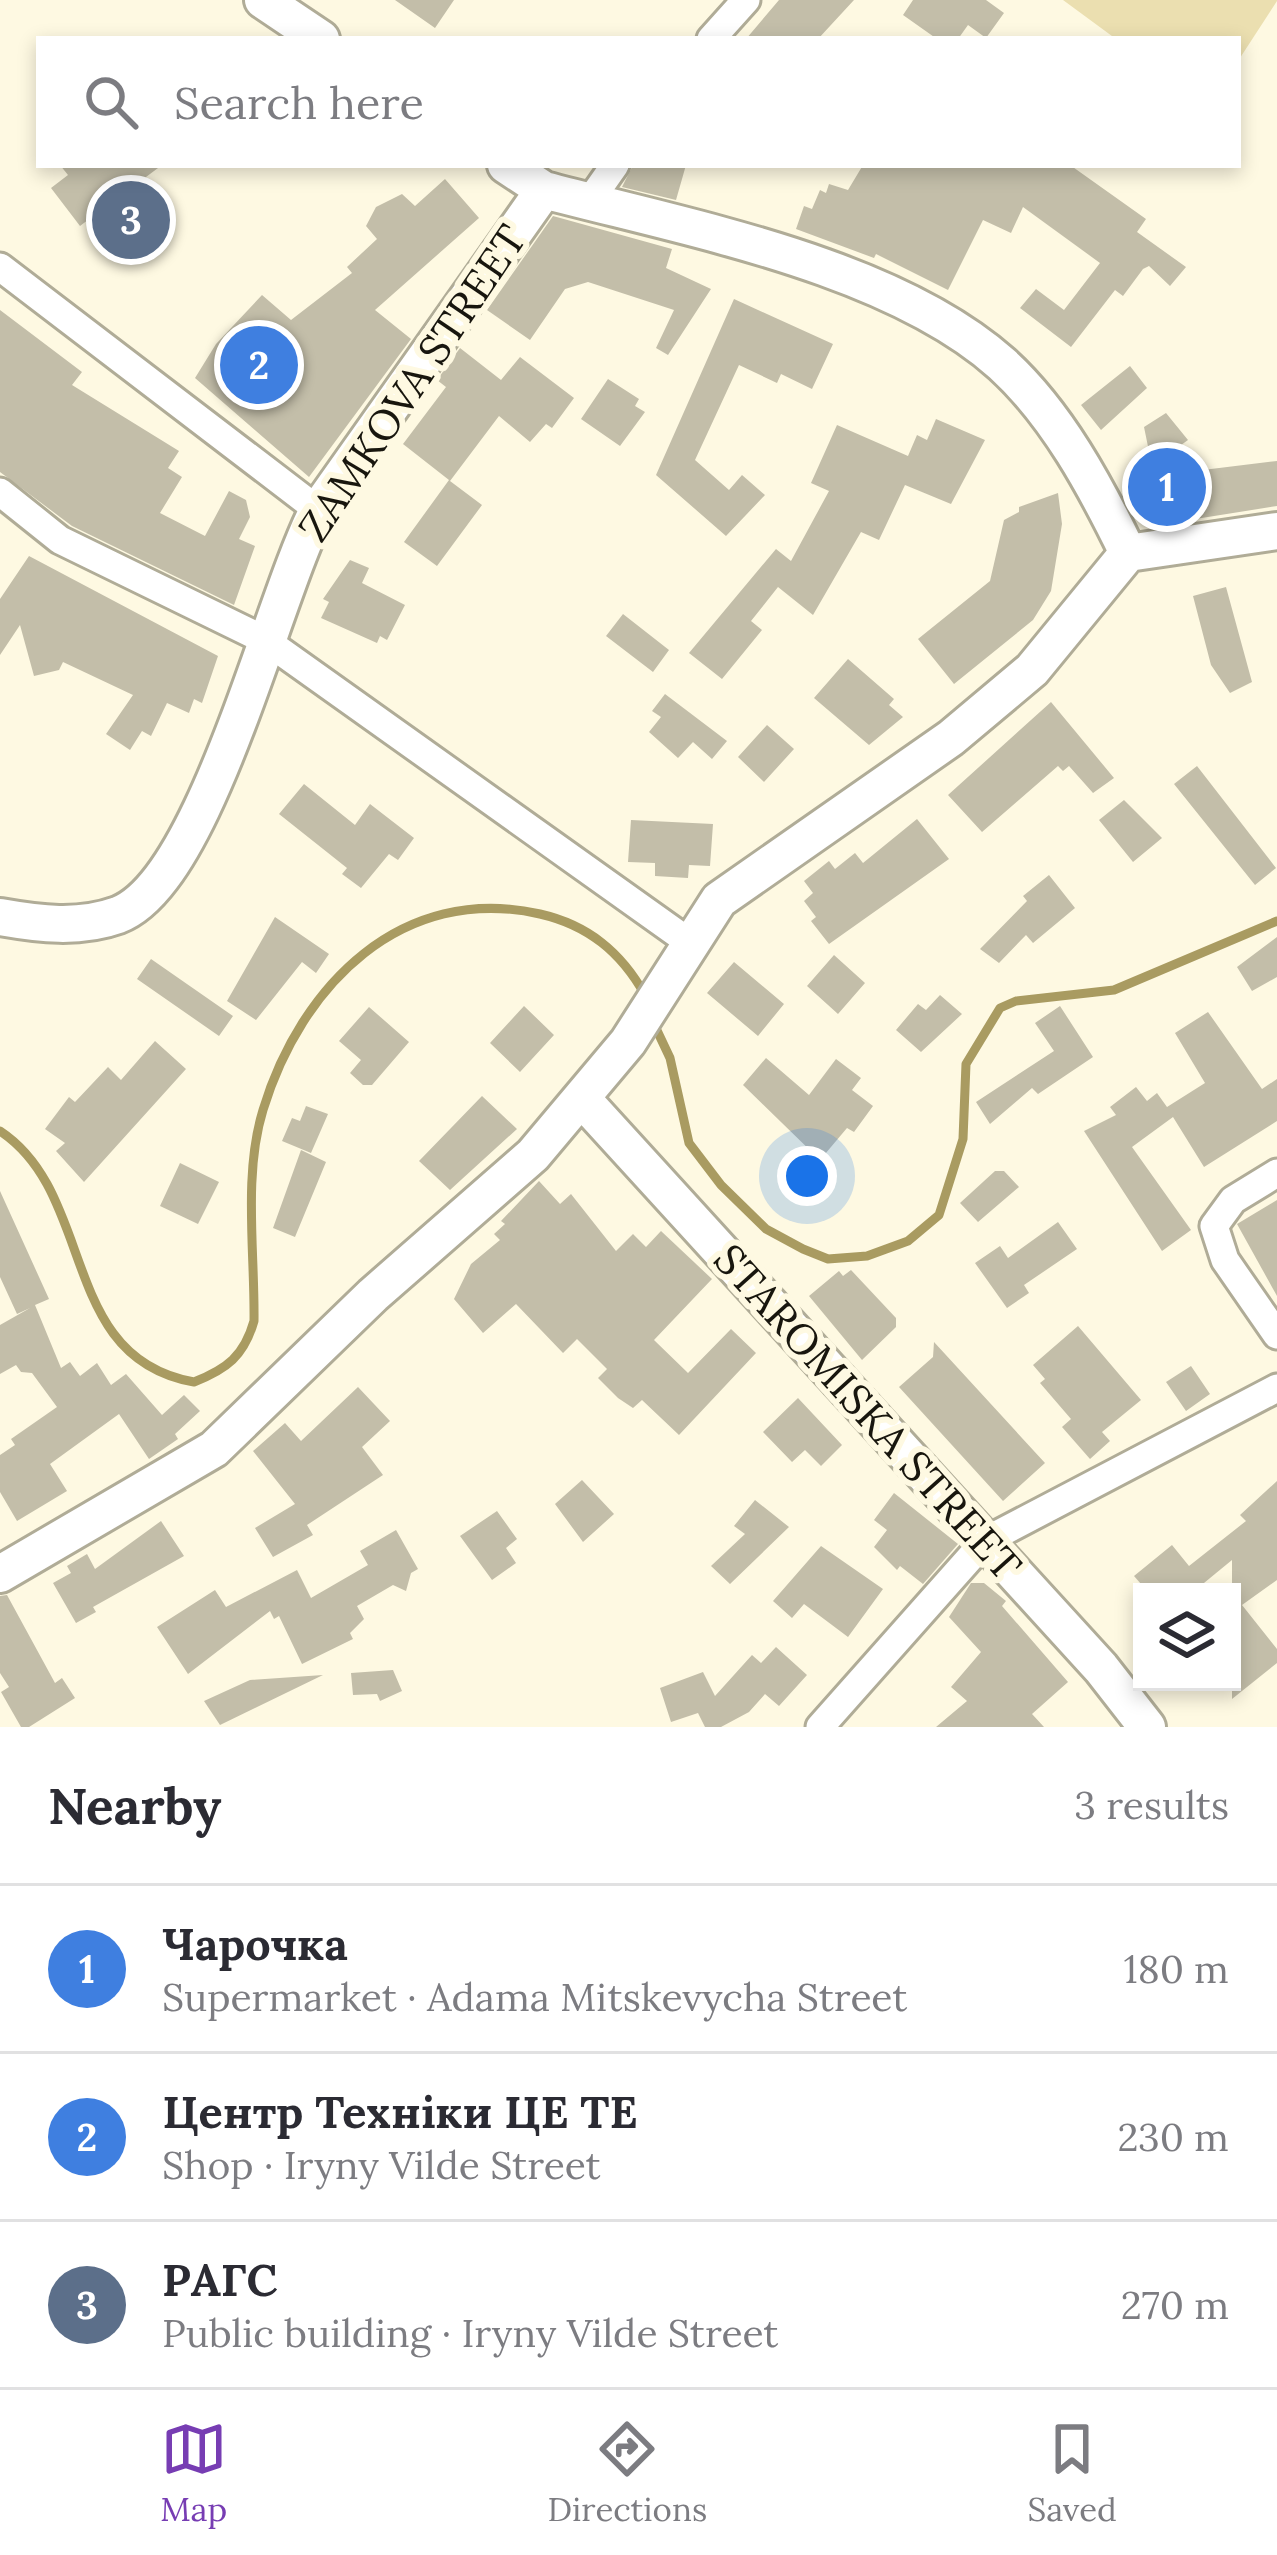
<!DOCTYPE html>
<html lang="en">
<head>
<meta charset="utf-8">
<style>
	:root { --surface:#fff; --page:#f7f7f7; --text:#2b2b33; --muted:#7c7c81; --line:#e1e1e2; --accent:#773db3 }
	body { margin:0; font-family:Lora,serif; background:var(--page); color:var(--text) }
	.controls { position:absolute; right:36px; bottom:36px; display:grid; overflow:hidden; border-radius:0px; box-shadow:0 6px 18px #0003 }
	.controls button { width:108px; height:108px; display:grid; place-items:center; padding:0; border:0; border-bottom:3px solid var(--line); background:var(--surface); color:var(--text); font:60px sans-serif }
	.you { position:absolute; left:807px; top:1176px; width:42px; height:42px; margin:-30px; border:9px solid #fff; border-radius:50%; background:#1a73e8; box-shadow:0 0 0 18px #1a73e833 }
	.badge { display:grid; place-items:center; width:78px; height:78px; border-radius:50%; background:var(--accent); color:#fff; font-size:39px; font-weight:700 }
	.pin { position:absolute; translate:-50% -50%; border:6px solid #fff; box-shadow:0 3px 12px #0006 }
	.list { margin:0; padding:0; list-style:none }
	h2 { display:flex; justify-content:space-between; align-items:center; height:156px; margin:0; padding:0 48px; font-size:51px }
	h2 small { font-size:39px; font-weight:400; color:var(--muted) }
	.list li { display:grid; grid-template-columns:78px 1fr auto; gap:36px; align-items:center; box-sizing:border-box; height:168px; padding:0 48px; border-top:3px solid var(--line) }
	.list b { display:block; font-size:45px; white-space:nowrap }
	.list p { margin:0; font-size:39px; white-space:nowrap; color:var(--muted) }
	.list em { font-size:39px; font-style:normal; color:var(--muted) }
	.icon { flex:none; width:66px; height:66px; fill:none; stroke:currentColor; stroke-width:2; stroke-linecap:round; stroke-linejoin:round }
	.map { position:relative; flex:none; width:1277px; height:1727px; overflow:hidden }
	.search { position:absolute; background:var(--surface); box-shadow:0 6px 18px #0003; left:36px; right:36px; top:36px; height:132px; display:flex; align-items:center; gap:30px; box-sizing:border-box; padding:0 42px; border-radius:0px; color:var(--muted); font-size:45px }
	.sheet { height:660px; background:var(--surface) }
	nav { display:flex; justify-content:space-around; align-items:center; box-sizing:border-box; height:168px; border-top:3px solid var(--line); background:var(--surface); font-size:33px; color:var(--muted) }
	nav a { display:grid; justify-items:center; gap:6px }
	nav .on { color:var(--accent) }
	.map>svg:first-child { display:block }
	.green { fill:#ebdfb0 }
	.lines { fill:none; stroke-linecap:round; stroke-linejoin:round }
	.stream { stroke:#a99b61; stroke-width:9 }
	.building { fill:#c3bea9 }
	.street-casing { stroke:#b0ac97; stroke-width:33 }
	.secondary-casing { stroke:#b0ac97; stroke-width:42 }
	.street { stroke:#fff; stroke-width:27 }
	.secondary { stroke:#fff; stroke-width:36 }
	.labels { text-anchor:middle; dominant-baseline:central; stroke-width:12; stroke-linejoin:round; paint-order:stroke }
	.street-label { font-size:42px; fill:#18160e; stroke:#fef9e2 }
</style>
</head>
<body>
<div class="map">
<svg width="1277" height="1727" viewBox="0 0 1277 1727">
	<rect width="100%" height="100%" fill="#fef9e2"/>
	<path class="green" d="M1063,0H1277V1L1238,61V39H1116Z"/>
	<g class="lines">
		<path class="stream" d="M653,1022L670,1058L689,1143L721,1185L766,1229L803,1249L828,1259L867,1256L908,1241L939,1215L963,1139L966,1064L1000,1008L1016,1001L1114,990L1277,921
			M0,1131C97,1195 58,1358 194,1382C227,1369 244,1356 254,1321C255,1253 243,1175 263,1110C301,985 402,883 540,914C588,925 621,952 645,995"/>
	</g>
	<path class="building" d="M395,0H454L435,28Z
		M779,0H854L818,39H746Z
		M913,0H986L1004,13L986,38L968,25L958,39H937L903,15Z
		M60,165H162L134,186L166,228L161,232L169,243L142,263L97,213L80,226L51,188L68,175Z
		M633,165H686L676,200L622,187Z
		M863,165H1070L1146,219L1137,232L1186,267L1170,286L1149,266L1143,269L1123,296L1115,290L1071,347L1020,308L1036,289L1064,310L1100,263L1023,207L1011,233L983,220L948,290L876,254L874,258L796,229L804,206L812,209L820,190L826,193L829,184L848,190Z
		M445,179L479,218L375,310L411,339L309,477L195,378L216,344L262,295L291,320L352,273L347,267L377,239L366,226L376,207L402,194L415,206Z
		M553,216L672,249L666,268L711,289L668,355L656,348L674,310L588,282L565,289L530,340L487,310Z
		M734,299L833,344L812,389L781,374L777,383L739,365L695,460L729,490L742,475L765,495L726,536L656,475Z
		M0,310L82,372L72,385L179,451L168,468L182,477L160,513L205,536L229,491L246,500L250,517L239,539L255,546L234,605L72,526L0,472Z
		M460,348L501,380L520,357L574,398L552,428L546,424L530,442L499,416L450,481L482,505L437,566L404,542L449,480L403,444L446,387L437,380Z
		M1130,366L1147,388L1101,430L1081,405Z
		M608,379L639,399L635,406L645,412L620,446L581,419Z
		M1166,413L1188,440L1152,466L1144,427Z
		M936,419L985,440L951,504L905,485L879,540L861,532L813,615L778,587L751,621L762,630L722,679L689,653L776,549L791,561L829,491L811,483L837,425L908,456L917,435L927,440Z
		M1277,461V506L1189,520V514L1171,516L1161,508L1154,476Z
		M1058,493L1062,524L1051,591L1033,620L954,684L918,639L990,581L1004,520L1019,512V507Z
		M29,556L218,656L202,703L194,699L189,713L167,703L151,736L142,731L130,750L106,734L133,695L63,662L59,670L34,676L20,625L0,655V599Z
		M350,560L369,568L362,583L405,605L387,640L380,636L377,643L321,618L329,602L323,599Z
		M1226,587L1252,682L1230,693L1211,665L1193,596Z
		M623,614L669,650L653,672L606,636Z
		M848,659L894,699L889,705L903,717L869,745L814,698Z
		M665,694L727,741L712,759L693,742L678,758L649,732L661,717L652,711Z
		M1051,702L1114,778L1093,793L1069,766L1063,771L1058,766L982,832L948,795Z
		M767,725L794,749L764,782L738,757Z
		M1197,766L1276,868L1255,885L1174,784Z
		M304,784L355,825L370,804L414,838L398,860L389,854L361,888L342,874L347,868L279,814Z
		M1124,800L1162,838L1133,862L1099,820Z
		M917,819L949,859L829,944L811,921L816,917L804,901L813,893L804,881L829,861L835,869L855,853L863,863Z
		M631,820L713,824L710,866L689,865L688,878L655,876V863L628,862Z
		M1049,875L1075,908L1033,943L1026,935L999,963L980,949L1027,901L1023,896Z
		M275,917L329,954L316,973L302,962L256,1020L227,1001Z
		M1277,937V977L1252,991L1237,967Z
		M834,955L865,983L838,1014L807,986Z
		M151,959L233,1016L219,1036L137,979Z
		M734,962L784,1004L758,1036L707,993Z
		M940,995L962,1014L921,1052L896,1030L918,1004L926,1010Z
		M524,1006L554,1035L520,1072L490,1043Z
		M1060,1006L1093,1057L1038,1094L1032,1088L990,1124L976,1102L1054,1051L1035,1023Z
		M369,1007L409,1042L372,1085H363L350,1073L361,1060L339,1041Z
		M1208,1012L1262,1089L1277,1079V1121L1204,1167L1173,1117L1132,1147L1191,1230L1162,1251L1084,1131L1116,1115L1110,1107L1136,1087L1147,1101L1157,1093L1167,1107L1205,1083L1175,1033Z
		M155,1041L186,1069L84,1182L56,1151L65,1143L45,1129L69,1097L75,1102L108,1067L121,1080Z
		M766,1058L809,1095L836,1059L861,1078L852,1090L873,1106L854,1132L847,1128L820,1160L743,1085Z
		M482,1096L517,1129L450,1190L419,1161Z
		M306,1106L328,1114L311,1153L282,1141L292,1118L300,1121Z
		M301,1150L326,1162L295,1237L273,1228Z
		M180,1163L219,1182L198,1224L160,1206Z
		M995,1171H1004L1019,1187L978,1222L960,1203Z
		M539,1181L560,1204L571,1194L616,1251L633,1234L646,1247L661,1231L712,1279L654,1340L688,1373L731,1329L756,1353L679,1435L642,1400L633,1408L618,1398L598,1378L607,1369L577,1339L563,1353L516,1304L483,1333L454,1299L471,1264L500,1240L494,1234L505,1224L501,1221Z
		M0,1191L49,1299L35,1305L61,1368L70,1362L80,1376L97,1363L111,1385L126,1374L162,1415L184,1395L200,1411L175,1434L178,1439L149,1459L119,1414L50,1464L67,1491L17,1521L0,1492V1455L15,1445L11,1439L57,1407L32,1373L21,1372L16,1365L0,1374V1325L30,1308L17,1314L0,1277Z
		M1277,1200V1296L1237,1224Z
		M1058,1222L1077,1249L1024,1285L1029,1293L1007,1308L975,1263L1000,1246L1008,1258Z
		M851,1270L896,1318V1327L862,1360L809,1296L839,1271L843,1276Z
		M1078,1326L1141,1400L1102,1432L1110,1441L1090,1459L1062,1427L1071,1419L1040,1383L1045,1379L1033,1365Z
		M934,1342L1045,1463L1003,1501L899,1387L933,1357Z
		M1191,1366L1210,1394L1186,1411L1166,1382Z
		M358,1387L390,1421L362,1447L383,1475L307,1525L313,1535L273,1557L255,1528L295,1504L253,1451L285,1423L301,1441Z
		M798,1398L842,1445L821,1466L805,1450L792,1462L763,1432Z
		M582,1480L614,1514L583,1542L555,1504Z
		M1277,1481V1580L1242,1605L1277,1649V1663L1232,1699V1560L1193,1592H1148L1134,1576L1172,1545L1189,1566L1246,1521L1240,1515Z
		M894,1493L958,1544L923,1584L900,1566L897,1570L874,1547L887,1530L874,1520Z
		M755,1500L789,1527L730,1584L711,1566L745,1534L734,1526Z
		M497,1511L517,1539L506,1548L516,1563L492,1580L460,1536Z
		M161,1521L184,1556L93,1607L96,1612L76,1623L53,1583L71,1573L67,1566L87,1554L95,1569Z
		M396,1530L418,1569L411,1573L406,1591L393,1585L357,1606L364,1619L350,1633L353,1639L302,1664L279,1616L274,1619L270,1611L188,1674L157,1627L215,1590L226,1607L297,1570L311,1598L368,1565L360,1551Z
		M821,1546L883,1589L848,1637L804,1604L792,1618L773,1601Z
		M971,1583H984L1006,1601L1002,1606L1068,1682L1032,1714L1044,1727H936L967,1701L951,1687L981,1652L949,1617Z
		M7,1595L55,1683L62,1678L75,1698L29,1727H21L1,1692L9,1687L0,1673V1596Z
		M776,1647L807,1675L779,1706L765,1694L749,1712L721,1727H705L698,1713L671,1722L660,1688L703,1672L715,1696L752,1655L761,1663Z
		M393,1670L402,1691L380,1701L377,1694L353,1695L351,1673Z
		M323,1675L220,1725L204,1701L250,1680Z"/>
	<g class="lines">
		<defs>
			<path id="street" d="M711,39L746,0
				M589,202L615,165
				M0,267L318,510
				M0,492L60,540L265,640L689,942
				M1277,1173L1233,1200L1214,1226L1225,1260L1277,1335
				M820,1727L985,1541L1277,1388"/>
			<path id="secondary" d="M263,0L321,39
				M506,165L544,190C687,228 891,265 1002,364C1057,414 1096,487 1128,553
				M1128,553L1277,531
				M0,917C39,924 79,929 118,915C206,881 271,601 318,510L544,190
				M583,1100L1101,1668L1147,1727
				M0,1574L214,1449L373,1295L533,1155L628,1042L719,900L951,738L1032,670L1128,553"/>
		</defs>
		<use href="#street" class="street-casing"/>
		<use href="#secondary" class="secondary-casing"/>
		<use href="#street" class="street"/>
		<use href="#secondary" class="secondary"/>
	</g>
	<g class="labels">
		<g class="street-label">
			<text transform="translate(412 383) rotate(-56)">ZAMKOVA STREET</text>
			<text transform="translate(868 1412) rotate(48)">STAROMISKA STREET</text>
		</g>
	</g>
</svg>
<div class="controls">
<button><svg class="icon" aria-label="layers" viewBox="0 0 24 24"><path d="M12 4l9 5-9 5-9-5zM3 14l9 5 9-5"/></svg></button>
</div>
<div class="you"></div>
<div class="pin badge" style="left:1167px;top:487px;background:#3f7fe0">1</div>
<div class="pin badge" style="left:259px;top:365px;background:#3f7fe0">2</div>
<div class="pin badge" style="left:131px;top:220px;background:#5c6f8a">3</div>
<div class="search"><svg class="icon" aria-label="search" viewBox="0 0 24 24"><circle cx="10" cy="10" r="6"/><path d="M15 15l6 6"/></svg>Search here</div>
</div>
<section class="sheet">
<h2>Nearby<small>3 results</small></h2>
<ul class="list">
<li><span class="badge" style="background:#3f7fe0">1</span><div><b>Чарочка</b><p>Supermarket · Adama Mitskevycha Street</p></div><em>180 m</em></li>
<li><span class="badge" style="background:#3f7fe0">2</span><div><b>Центр Техніки ЦЕ ТЕ</b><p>Shop · Iryny Vilde Street</p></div><em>230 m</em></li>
<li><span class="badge" style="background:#5c6f8a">3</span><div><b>РАГС</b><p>Public building · Iryny Vilde Street</p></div><em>270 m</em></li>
</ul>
</section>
<nav>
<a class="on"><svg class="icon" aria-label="map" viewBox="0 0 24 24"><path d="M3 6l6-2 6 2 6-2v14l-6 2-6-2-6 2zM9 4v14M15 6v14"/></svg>Map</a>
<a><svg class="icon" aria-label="directions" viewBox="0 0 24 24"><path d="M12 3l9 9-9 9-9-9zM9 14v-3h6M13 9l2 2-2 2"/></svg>Directions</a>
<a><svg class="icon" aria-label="saved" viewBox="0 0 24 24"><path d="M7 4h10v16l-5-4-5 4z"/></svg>Saved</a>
</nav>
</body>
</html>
